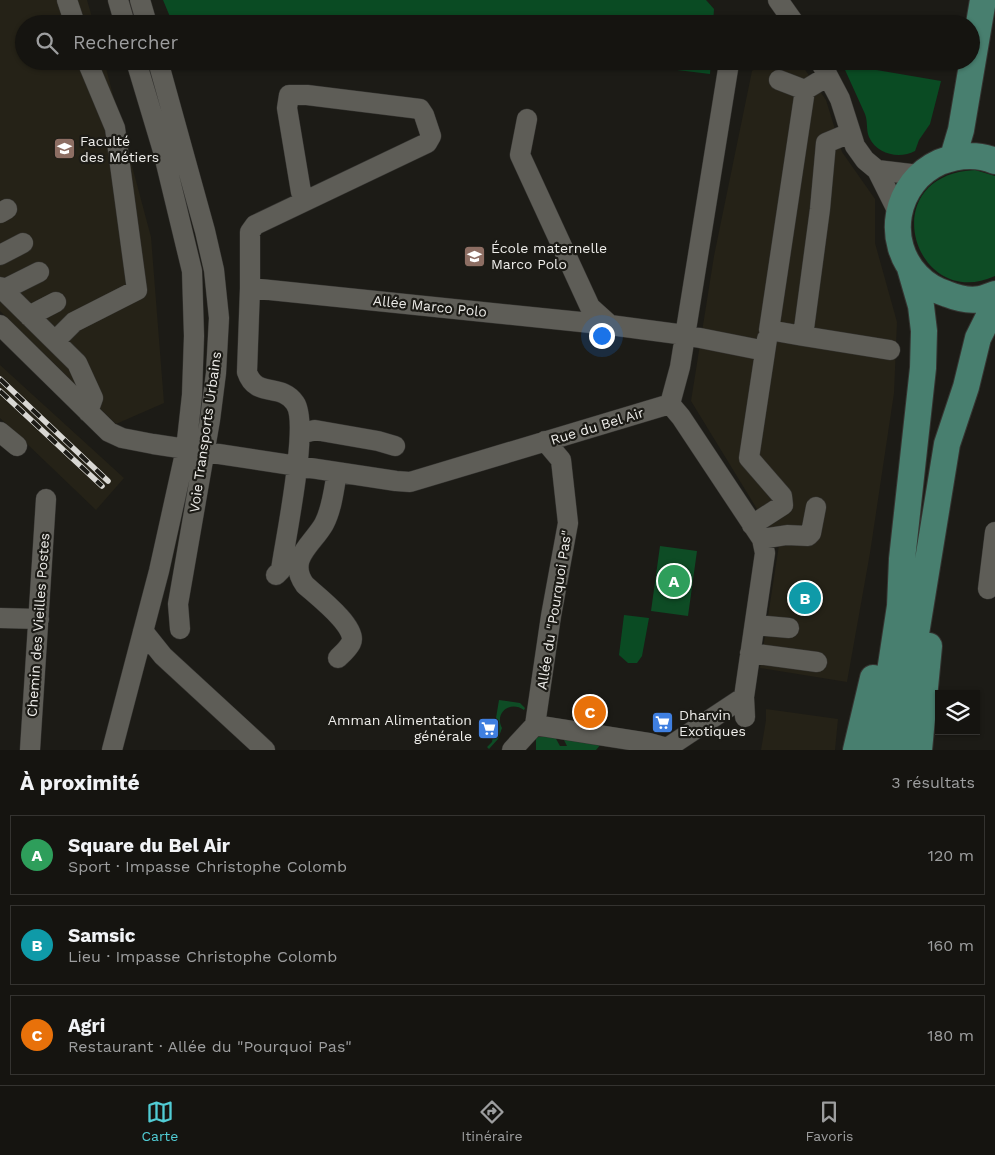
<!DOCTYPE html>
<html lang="fr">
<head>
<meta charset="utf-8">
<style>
	:root { --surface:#151410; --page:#22211e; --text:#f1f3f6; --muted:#9d9e9f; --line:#343330; --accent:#51ccd4 }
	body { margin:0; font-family:"Work Sans",sans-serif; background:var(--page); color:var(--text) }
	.controls { position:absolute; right:15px; bottom:15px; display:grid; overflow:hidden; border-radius:0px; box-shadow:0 1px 4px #0004 }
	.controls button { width:45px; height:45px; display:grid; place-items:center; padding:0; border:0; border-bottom:1px solid var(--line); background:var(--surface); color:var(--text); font:25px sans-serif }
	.you { position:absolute; left:601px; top:335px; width:18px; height:18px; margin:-12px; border:4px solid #fff; border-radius:50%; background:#1a73e8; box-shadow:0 0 0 8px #1a73e833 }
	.badge { display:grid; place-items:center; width:32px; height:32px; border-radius:50%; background:var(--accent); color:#fff; font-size:16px; font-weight:700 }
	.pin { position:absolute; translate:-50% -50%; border:2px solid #fff; box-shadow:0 1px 5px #0006 }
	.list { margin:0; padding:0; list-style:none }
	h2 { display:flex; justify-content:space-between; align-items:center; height:65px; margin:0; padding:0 20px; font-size:21px }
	h2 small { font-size:16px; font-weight:400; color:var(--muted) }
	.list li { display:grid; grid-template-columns:32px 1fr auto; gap:15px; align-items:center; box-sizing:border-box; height:80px; margin:0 10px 10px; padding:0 10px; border:1px solid var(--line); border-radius:0px }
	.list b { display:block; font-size:19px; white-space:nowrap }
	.list p { margin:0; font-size:16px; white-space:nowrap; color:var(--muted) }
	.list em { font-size:16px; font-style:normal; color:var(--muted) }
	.icon { flex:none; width:28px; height:28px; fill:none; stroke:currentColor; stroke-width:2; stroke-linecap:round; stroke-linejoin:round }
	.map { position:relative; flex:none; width:995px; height:750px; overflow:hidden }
	.search { position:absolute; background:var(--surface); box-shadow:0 1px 4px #0004; left:15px; right:15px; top:15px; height:55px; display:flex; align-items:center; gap:12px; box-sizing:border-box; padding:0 18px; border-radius:28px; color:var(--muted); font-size:19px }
	.sheet { height:335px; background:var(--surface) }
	nav { display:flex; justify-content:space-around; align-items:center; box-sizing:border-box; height:70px; border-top:1px solid var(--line); background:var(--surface); font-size:14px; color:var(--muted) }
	nav a { display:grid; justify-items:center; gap:2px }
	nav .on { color:var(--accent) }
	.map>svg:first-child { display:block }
	.built { fill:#252217 }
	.green { fill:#0e4c25 }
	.forest { fill:#0a4b23 }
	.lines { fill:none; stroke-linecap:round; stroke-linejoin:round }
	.minor-casing { stroke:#353431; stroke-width:21 }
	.major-casing { stroke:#353431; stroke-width:28 }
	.minor { stroke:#5e5d57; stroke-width:20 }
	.major { stroke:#487f6f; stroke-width:26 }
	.rail-casing { stroke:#d8d7d3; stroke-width:5.5 }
	.rail { stroke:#1c1b16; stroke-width:4; stroke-dasharray:11; stroke-linecap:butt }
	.labels { text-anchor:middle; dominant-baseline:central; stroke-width:4.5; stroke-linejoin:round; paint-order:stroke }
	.poi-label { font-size:14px; fill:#eeedea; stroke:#1c1b16; text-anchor:start }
	.street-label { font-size:14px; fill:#eeedea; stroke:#1c1b16 }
</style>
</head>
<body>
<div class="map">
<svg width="995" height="750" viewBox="0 0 995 750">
	<rect width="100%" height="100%" fill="#1c1b16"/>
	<path class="built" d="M0,0H87L94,24H24V61H104L151,237L164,403L116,424L0,311Z
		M764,61H799L826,100L842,152L875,199V243L897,322L894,393L870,553L847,682L760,668L779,545L691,401L714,256L752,71Z
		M0,365L124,478L96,510L0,418Z
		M766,709L838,719L835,750H761L766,720Z"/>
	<path class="green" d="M975,170L995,176V276C914,313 872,175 975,170Z
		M660,546L697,551L688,616L651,611Z
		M499,700L520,703L525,708L524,710C510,700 494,713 502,728L498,739L489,749L487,747L492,742Z
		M536,735L555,737L560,746H567L563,738L601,744L596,750H536Z"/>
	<path class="forest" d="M163,0H706L714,9L713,24H300L277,21L267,24H173Z
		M603,61H711L710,74Z
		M841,61L859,67L941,81L930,124L919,140L915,151C900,159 877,155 869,137C866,130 868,122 865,114C857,96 849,79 841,61Z
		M624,615L649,618L642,656L637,663H628L619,655Z"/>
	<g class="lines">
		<defs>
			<path id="minor" d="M67,0L75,24
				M118,0L125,24
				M140,0L147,24
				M778,0L795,24
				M158,61L205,231L214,270L219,318L216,373L210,420L178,604L180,629
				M820,61L840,99L855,146L865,160L877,170L898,212
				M779,80L805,90
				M527,119L520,155L590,307L610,325L685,335L765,351
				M850,133L826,143L820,209L803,336L890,350
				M877,170L919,175
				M0,213L7,209
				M0,255L23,243
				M0,287L77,363L93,398L88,412
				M250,288L610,325
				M3,290L39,272
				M29,316L56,302
				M0,325L109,432L122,438L153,444L396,481L410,482L670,404L680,367L729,63
				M803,336L769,330L805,90L828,76
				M55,341L74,322L137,290L115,128L87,61
				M0,432L17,446
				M300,434L315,430L378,441L395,446
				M337,472C334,489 332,509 324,524C313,544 286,559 305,585C316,595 359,628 351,643C348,649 342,654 338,658
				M752,525L783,505L782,496L749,458L767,339
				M762,539L787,535L808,536L811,533L816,507
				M276,575L281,570C285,540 310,424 295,403C281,382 256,399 247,372L250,288V232L255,225L427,143L431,136L424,115L420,109L307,95H289L287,108L301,192L307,199
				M988,589L995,532
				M0,618L39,619
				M755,625L789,628
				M143,631L163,656L265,750
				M750,653L817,662
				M744,697L745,717
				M535,725L551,616L568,523L561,460L545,441
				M535,725L649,743L667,748
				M30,750L46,499
				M112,750L159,571L186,449L192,395L194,336L192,271L163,151L136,61
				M512,750L535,725
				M664,750L744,697L765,553L762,539L681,417L670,404"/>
			<path id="major" d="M953,157L961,130L983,0
				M995,161C976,153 958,155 940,162C929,167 920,174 913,183C883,222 899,279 947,294C957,298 969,301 980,299C985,298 990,296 995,294
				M856,750L873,678
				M878,750L900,606L902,559L923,368L924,331L921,306L910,268
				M897,750L947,444L966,387L978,338L995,304
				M919,750L929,646"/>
		</defs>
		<use href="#minor" class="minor-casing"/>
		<use href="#major" class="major-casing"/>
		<use href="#minor" class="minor"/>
		<use href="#major" class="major"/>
		<defs>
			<path id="rail" d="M0,379L108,481
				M0,391L102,486"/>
		</defs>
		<use href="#rail" class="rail-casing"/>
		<use href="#rail" class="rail"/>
	</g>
	<defs>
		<symbol id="school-square" viewBox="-11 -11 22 22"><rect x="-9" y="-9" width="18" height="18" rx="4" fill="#8d6e63" stroke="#1c1b16"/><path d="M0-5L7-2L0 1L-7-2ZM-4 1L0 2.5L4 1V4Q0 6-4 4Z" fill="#fff"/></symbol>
		<symbol id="supermarket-square" viewBox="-11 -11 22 22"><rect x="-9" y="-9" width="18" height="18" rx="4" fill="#3f7fe0" stroke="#1c1b16"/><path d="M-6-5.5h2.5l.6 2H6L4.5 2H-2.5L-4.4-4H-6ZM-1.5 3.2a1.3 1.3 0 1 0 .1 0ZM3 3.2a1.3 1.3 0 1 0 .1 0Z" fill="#fff"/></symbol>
	</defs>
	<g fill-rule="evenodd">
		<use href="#school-square" x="52" y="136" width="25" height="25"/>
		<use href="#school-square" x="462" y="244" width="25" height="25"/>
		<use href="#supermarket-square" x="650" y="710" width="25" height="25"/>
		<use href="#supermarket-square" x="476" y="716" width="25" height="25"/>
	</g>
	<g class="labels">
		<g class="poi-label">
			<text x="80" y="141">Faculté<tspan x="80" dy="16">des Métiers</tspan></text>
			<text x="491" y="248">École maternelle<tspan x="491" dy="16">Marco Polo</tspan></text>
			<text x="679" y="715">Dharvin<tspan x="679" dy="16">Exotiques</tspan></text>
			<text x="472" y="720" text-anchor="end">Amman Alimentation<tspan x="472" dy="16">générale</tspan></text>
		</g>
		<g class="street-label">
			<text transform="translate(430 306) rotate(6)">Allée Marco Polo</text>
			<text transform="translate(597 426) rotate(-17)">Rue du Bel Air</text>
			<text transform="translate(205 432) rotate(-82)">Voie Transports Urbains</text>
			<text transform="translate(554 610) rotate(-81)">Allée du "Pourquoi Pas"</text>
			<text transform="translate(38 625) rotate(-86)">Chemin des Vieilles Postes</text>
		</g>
	</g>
</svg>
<div class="controls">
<button><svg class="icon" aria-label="layers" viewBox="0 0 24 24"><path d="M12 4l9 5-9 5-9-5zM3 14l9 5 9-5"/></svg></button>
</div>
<div class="you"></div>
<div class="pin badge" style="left:674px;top:581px;background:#2e9e5b">A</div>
<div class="pin badge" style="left:805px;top:598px;background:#0f9aa8">B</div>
<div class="pin badge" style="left:590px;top:712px;background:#e8710a">C</div>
<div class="search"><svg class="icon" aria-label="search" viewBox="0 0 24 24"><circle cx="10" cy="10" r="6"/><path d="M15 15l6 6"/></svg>Rechercher</div>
</div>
<section class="sheet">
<h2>À proximité<small>3 résultats</small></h2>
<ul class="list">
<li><span class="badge" style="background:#2e9e5b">A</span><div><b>Square du Bel Air</b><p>Sport · Impasse Christophe Colomb</p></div><em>120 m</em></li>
<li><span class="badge" style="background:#0f9aa8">B</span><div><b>Samsic</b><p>Lieu · Impasse Christophe Colomb</p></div><em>160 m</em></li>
<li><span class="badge" style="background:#e8710a">C</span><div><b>Agri</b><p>Restaurant · Allée du &quot;Pourquoi Pas&quot;</p></div><em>180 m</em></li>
</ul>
</section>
<nav>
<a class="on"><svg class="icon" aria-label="map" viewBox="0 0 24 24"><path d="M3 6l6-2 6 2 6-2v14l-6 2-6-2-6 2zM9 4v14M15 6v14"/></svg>Carte</a>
<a><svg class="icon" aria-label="directions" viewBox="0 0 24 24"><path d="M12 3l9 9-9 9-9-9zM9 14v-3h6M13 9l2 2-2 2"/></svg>Itinéraire</a>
<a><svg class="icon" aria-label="saved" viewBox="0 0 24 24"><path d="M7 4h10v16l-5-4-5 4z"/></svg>Favoris</a>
</nav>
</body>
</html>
